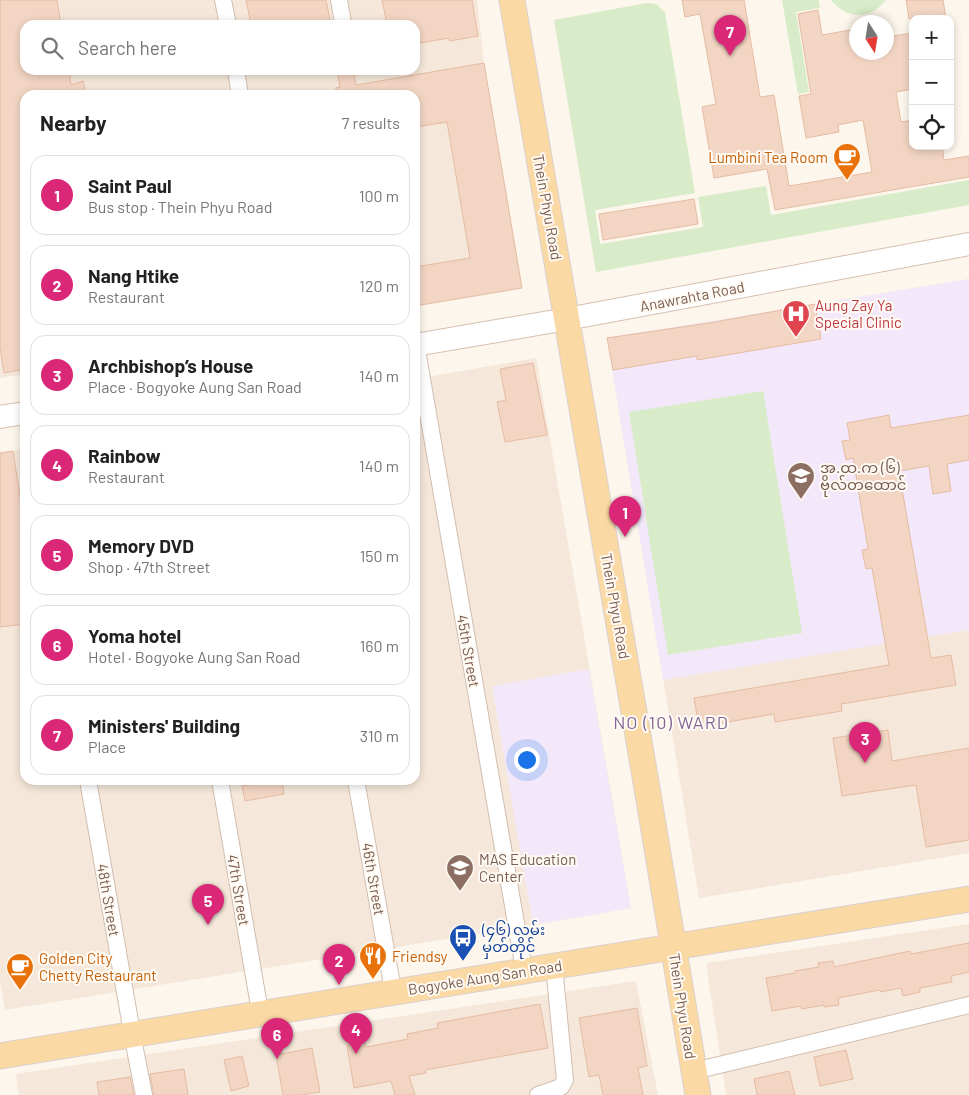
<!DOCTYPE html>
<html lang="en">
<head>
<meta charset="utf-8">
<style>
	:root { --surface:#fff; --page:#f6f6f6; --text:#222; --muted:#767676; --line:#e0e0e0; --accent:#db2777 }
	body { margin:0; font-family:Barlow,"Noto Sans Myanmar",sans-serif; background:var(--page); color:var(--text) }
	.controls { position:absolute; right:15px; top:15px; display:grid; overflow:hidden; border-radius:10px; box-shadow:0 2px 8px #0003 }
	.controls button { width:45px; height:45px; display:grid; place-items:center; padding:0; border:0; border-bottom:1px solid var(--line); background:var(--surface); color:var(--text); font:25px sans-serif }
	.compass { position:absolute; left:849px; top:15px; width:45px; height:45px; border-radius:50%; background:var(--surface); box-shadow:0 2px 8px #0003; rotate:168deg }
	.you { position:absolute; left:526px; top:759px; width:18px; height:18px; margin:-12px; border:4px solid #fff; border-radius:50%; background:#1a73e8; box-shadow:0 0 0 8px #1a73e833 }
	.badge { display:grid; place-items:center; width:32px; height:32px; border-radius:50%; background:var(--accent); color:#fff; font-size:16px; font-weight:700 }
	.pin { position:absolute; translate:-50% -41px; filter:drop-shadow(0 1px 2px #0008) }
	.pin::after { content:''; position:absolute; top:26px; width:18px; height:15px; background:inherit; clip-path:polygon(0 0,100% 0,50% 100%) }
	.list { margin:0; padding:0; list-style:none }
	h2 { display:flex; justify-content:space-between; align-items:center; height:65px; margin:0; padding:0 20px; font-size:21px }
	h2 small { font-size:16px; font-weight:400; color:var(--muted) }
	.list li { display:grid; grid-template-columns:32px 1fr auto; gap:15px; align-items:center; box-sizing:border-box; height:80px; margin:0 10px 10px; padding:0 10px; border:1px solid var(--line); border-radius:15px }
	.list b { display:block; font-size:19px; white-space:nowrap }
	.list p { margin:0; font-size:16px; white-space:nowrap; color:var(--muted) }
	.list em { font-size:16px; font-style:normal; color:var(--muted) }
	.icon { flex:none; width:28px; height:28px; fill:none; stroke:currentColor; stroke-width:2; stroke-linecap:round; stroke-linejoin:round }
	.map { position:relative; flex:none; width:969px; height:1095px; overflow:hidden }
	.search { position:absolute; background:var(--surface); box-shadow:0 2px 8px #0003; left:20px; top:20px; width:400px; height:55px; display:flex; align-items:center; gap:12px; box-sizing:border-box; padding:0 18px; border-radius:15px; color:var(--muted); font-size:19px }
	.panel { position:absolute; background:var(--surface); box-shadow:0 2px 8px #0003; left:20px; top:90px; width:400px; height:695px; border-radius:15px }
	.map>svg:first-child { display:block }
	.residential { fill:#f5e8da; fill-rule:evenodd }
	.education { fill:#f3e8fa }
	.green { fill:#d8ecc9 }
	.building { fill:#f3d5c3; stroke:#e6bba3 }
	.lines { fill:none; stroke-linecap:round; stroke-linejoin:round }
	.minor-casing { stroke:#d1beb0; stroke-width:18 }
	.secondary-casing { stroke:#d6c0b0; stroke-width:24 }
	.primary-casing { stroke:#dad1cd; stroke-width:27 }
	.minor { stroke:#fff; stroke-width:16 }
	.secondary { stroke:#fff; stroke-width:22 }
	.primary { stroke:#fbd9a5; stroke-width:25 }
	.labels { text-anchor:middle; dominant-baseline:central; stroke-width:4; stroke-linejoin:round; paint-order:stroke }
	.food-label { font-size:15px; fill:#c56008; stroke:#fffaf3; text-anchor:start }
	.street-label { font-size:15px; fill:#7a5c4d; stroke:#fffaf3 }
	.health-label { font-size:15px; fill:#be3a42; stroke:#fffaf3; text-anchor:start }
	.education-label { font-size:15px; fill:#785e54; stroke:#fffaf3; text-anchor:start }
	.transit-label { font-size:15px; fill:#164399; stroke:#fffaf3; text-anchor:start }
	.quarter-label { font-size:18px; letter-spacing:1px; fill:#846695; stroke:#fffaf3 }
</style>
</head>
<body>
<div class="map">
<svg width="969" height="1095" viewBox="0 0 969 1095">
	<rect width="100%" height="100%" fill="#fdf6ec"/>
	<path class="residential" d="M0,0H477L484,63L522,288L415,306V95H25V374L0,378ZM25,25H415V70H25Z
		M969,279V853L699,898L607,338Z
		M536,358L631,908L533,925L5,1010L0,981V453L25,449V780H415V379Z
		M969,924V1095H726L706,963Z
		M636,981L658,1095H19L16,1074Z"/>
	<path class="education" d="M969,279V630L663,680L607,338Z
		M589,669L631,908L533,925L492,686Z"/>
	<path class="green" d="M782,0H819L820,8L796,12L809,92L798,94Z
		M831,0H886C869,20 848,20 831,0Z
		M647,3L656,4L665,12L695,193L595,210L600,244L703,227L698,197L766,186L771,215L969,180V205L596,272L554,20Z
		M763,391L802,633L668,655L629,412Z"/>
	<path class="building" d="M0,0H57L61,25H25V70H69L71,85L83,81L86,95H25V259L22,260L25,278V369L4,373L0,347Z
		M246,0H326L331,25H251Z
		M382,0H472L478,36L450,41L449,38L415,44V25H387Z
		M682,0H744L760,97L774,95L789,186L872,172L863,120L838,125L839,132L806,138L799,96L811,94L798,14L818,10L822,35L856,29V52H886V37L913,33V89L896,92L901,122L913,120V146H942L944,160L969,156V177L775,210L767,169L714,178L702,107L716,104L700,14L685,17Z
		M906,0H943L946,19H909Z
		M484,63L522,288L415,306V267L470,258L447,122L415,127V95H336V88L340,87L337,70H353L356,85Z
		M694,199L698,224L603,240L599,214Z
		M815,304L821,339L697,360V356L613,370L607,338L709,323Z
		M533,363L547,435L505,442L497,402L506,400L500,369Z
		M889,415L891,428L969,415V460L947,464L951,491L933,494L929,466L899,471L931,658L951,655L956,685L841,704L842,711L775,722L774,714L699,727L694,698L889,665L872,568L866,569L862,550L868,549L853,458L846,460L842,441L850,440L847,423Z
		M13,451L25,528H23L25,541V624L0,627V453Z
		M888,730L892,761L969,748V840L926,847L916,785L842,796L833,738Z
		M282,780L284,794L245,801L242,786Z
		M969,943V972L951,976L952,982L920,988V992L903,996L901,988L881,992L880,990L838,998L839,1005L824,1007V1005L802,1009L801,1006L772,1011L766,978L795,973V971L819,967L818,963L833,961L834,967L910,951L911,954Z
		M540,1004L548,1048L425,1070L426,1073L409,1076L415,1095H395L391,1081L354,1088L347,1045L365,1043L366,1047L408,1039L407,1034L438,1028L437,1023Z
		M637,1008L647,1066L638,1068L643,1095H603L599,1075L589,1077L579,1018Z
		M312,1048L320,1092L301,1095H283L276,1055Z
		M846,1050L853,1079L820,1086L814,1057Z
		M242,1056L249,1086L231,1091L224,1060Z
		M184,1069L188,1095H154L150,1074Z
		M789,1071L795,1095H757L754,1079Z
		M130,1077L134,1095H99L97,1082Z"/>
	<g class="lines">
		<defs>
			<path id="minor" d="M223,0L228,25
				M339,0L343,23
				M236,70L240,95
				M416,344L522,958
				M88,780L130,1021
				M220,780L258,1000
				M356,780L391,979
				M132,1034L144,1095
				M694,1071L969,1005
				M538,1095L561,1087L565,1080L554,966"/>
			<path id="secondary" d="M415,345L567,319L969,244
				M0,417L25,413"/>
			<path id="primary" d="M512,0L648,794L698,1095
				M0,1056L969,899"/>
		</defs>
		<use href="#minor" class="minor-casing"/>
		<use href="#secondary" class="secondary-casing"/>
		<use href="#primary" class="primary-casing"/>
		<use href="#minor" class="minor"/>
		<use href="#secondary" class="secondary"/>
		<use href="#primary" class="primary"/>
	</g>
	<defs>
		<symbol id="cafe-pin" viewBox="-11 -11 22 30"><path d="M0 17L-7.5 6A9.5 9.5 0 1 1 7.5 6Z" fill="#e8710a" stroke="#fffaf3"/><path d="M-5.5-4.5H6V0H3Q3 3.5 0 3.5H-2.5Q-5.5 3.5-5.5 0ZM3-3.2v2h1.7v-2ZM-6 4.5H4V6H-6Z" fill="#fff"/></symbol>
		<symbol id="hospital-pin" viewBox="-11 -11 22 30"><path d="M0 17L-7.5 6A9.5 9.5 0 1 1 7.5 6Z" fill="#e0444e" stroke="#fffaf3"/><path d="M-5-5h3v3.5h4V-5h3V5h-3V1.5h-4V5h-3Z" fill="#fff"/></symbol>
		<symbol id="school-pin" viewBox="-11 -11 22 30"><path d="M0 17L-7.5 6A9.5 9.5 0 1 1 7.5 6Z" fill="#8d6e63" stroke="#fffaf3"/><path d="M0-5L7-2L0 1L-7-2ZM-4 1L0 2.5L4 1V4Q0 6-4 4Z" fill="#fff"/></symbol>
		<symbol id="bus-pin" viewBox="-11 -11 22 30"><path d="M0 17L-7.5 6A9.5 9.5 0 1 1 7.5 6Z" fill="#1a4fb4" stroke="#fffaf3"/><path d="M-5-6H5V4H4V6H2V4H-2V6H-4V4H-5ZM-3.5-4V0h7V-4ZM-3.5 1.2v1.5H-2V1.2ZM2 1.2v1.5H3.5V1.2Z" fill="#fff"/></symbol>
		<symbol id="restaurant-pin" viewBox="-11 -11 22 30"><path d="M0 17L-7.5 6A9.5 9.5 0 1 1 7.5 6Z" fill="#e8710a" stroke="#fffaf3"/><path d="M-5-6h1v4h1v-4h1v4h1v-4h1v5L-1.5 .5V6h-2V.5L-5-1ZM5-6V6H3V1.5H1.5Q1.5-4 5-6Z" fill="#fff"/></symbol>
	</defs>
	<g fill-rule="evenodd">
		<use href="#cafe-pin" x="831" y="141" width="32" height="43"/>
		<use href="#hospital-pin" x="780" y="298" width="32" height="43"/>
		<use href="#school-pin" x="785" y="460" width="32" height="43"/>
		<use href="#school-pin" x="444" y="852" width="32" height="43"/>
		<use href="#bus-pin" x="447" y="922" width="32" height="43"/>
		<use href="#restaurant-pin" x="357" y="940" width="32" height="43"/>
		<use href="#cafe-pin" x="4" y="951" width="32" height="43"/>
	</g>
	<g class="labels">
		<g class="food-label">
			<text x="828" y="157" text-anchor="end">Lumbini Tea Room</text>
			<text x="392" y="956">Friendsy</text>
			<text x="39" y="958">Golden City<tspan x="39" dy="17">Chetty Restaurant</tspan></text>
		</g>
		<g class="street-label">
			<text transform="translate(548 207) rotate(80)">Thein Phyu Road</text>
			<text transform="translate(692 296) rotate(-11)">Anawrahta Road</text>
			<text transform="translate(616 606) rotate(80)">Thein Phyu Road</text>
			<text transform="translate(469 651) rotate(80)">45th Street</text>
			<text transform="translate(374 879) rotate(80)">46th Street</text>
			<text transform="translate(239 890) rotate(80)">47th Street</text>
			<text transform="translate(109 900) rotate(80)">48th Street</text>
			<text transform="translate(485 977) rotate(-9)">Bogyoke Aung San Road</text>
			<text transform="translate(683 1006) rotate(81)">Thein Phyu Road</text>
		</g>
		<g class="health-label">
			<text x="815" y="305">Aung Zay Ya<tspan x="815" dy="17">Special Clinic</tspan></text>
		</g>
		<g class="education-label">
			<text x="820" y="467">အ.ထ.က (၆)<tspan x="820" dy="17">ဗိုလ်တထောင်</tspan></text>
			<text x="479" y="859">MAS Education<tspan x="479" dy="17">Center</tspan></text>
		</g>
		<g class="transit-label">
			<text x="482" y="929">(၄၆) လမ်း<tspan x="482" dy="17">မှတ်တိုင်</tspan></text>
		</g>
		<g class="quarter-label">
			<text x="671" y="722">NO (10) WARD</text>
		</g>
	</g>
</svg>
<div class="controls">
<button>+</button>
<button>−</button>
<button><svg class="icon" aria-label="locate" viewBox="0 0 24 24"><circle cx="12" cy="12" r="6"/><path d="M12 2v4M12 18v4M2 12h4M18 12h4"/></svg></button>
</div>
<svg class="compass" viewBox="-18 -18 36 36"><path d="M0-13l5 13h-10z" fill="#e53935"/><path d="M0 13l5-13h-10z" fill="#767676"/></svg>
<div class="you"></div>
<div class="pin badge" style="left:625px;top:537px">1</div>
<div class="pin badge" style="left:339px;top:985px">2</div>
<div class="pin badge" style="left:865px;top:763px">3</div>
<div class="pin badge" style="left:356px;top:1054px">4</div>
<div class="pin badge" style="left:208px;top:925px">5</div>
<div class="pin badge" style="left:277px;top:1059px">6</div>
<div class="pin badge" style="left:730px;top:56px">7</div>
<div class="search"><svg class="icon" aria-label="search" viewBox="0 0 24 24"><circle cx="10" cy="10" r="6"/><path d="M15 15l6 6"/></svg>Search here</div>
<section class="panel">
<h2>Nearby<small>7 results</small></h2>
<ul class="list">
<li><span class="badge">1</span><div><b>Saint Paul</b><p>Bus stop · Thein Phyu Road</p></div><em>100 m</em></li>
<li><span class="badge">2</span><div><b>Nang Htike</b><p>Restaurant</p></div><em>120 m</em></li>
<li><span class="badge">3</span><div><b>Archbishop’s House</b><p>Place · Bogyoke Aung San Road</p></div><em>140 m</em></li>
<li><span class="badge">4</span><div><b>Rainbow</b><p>Restaurant</p></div><em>140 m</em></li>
<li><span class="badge">5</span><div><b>Memory DVD</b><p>Shop · 47th Street</p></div><em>150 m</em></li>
<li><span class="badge">6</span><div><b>Yoma hotel</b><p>Hotel · Bogyoke Aung San Road</p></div><em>160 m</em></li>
<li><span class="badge">7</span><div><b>Ministers' Building</b><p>Place</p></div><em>310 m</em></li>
</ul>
</section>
</div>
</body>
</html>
